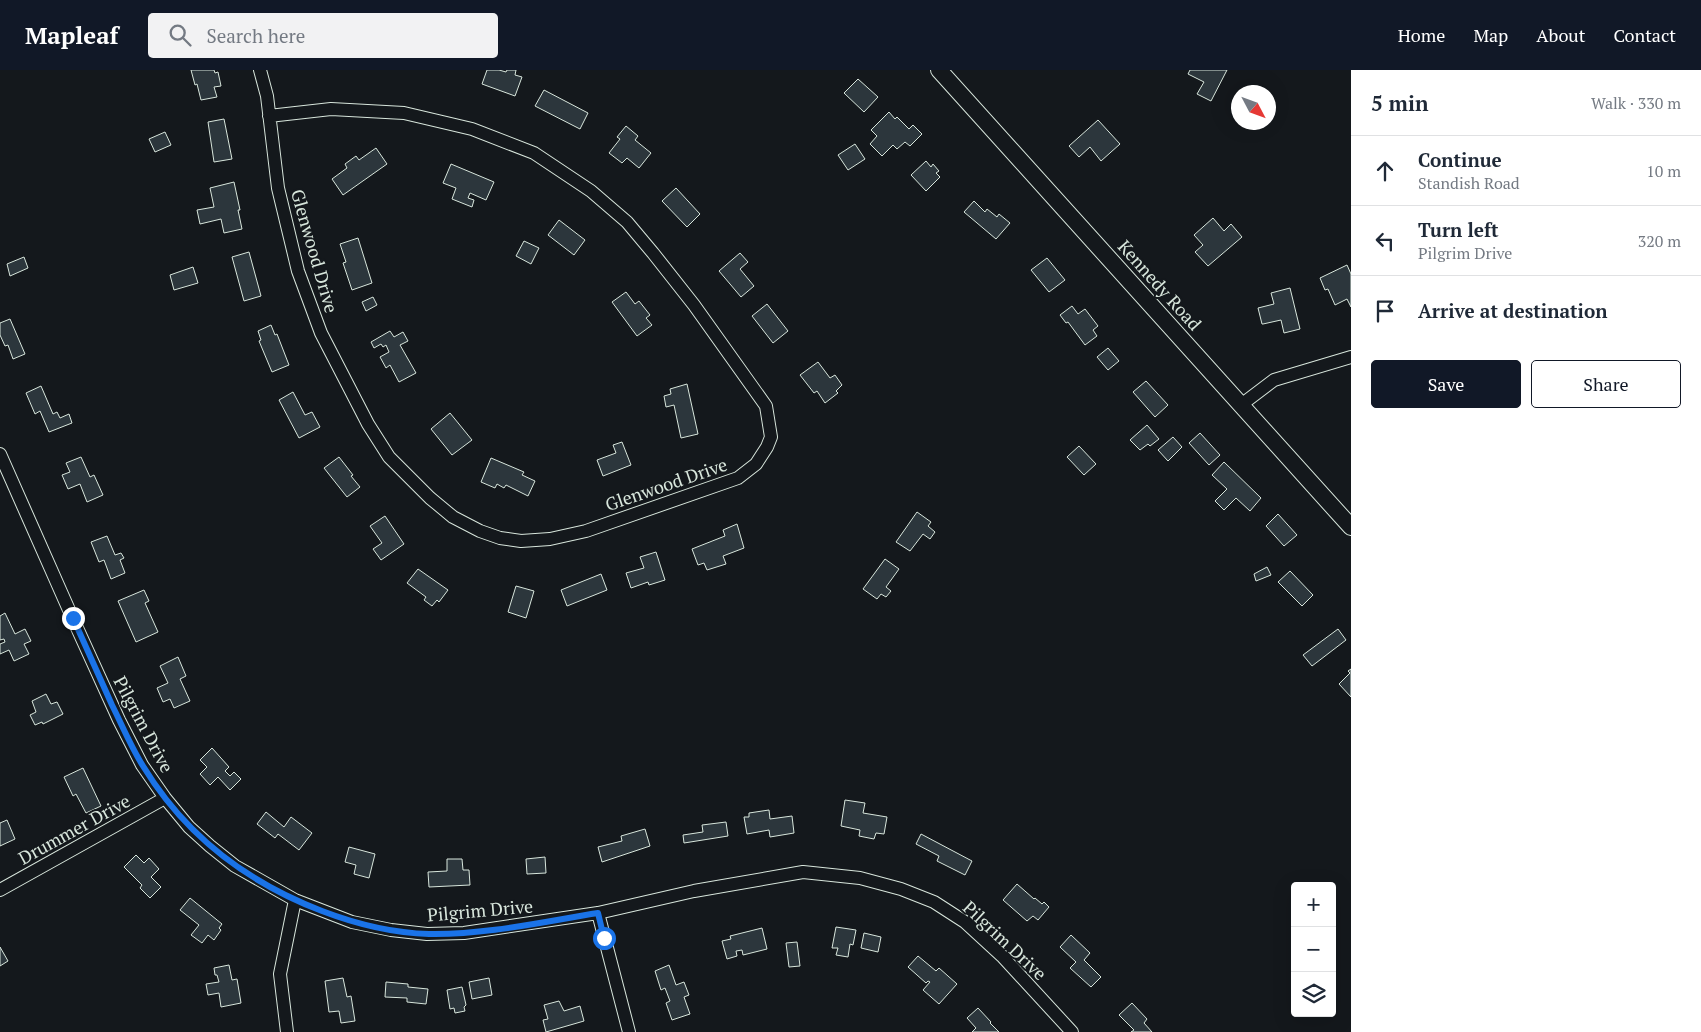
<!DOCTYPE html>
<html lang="en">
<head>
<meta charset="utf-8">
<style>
	:root { --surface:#fff; --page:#f2f2f3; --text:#1f2937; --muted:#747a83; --line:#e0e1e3; --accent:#111827 }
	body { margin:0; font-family:"PT Serif",serif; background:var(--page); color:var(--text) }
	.controls { position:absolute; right:15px; bottom:15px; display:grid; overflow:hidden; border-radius:5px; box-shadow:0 5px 20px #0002 }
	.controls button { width:45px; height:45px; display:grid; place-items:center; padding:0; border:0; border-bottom:1px solid var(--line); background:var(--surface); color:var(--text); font:25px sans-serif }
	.compass { position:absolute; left:1231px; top:15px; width:45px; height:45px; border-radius:50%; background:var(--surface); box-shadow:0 5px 20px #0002; rotate:131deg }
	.stop { position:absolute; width:15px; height:15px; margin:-11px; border:4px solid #1a73e8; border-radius:50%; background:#fff }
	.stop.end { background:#1a73e8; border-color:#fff; box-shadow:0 1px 5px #0008 }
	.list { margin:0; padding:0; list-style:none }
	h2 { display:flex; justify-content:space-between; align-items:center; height:65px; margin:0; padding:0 20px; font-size:21px }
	h2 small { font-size:16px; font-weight:400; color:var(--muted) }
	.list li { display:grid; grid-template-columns:32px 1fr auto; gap:15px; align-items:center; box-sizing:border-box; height:70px; padding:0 20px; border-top:1px solid var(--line) }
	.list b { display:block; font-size:19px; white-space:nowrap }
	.list p { margin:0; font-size:16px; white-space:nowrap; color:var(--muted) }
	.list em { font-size:16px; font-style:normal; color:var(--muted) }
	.actions { display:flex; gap:10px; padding:15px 20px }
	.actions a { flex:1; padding:11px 0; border:1px solid var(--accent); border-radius:5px; text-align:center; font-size:18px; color:var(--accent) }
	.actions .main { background:var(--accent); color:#fff }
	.icon { flex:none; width:28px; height:28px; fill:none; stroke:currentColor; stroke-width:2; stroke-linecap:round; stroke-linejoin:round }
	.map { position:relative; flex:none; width:1351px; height:962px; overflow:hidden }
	header { display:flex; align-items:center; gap:30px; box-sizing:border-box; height:70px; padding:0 25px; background:var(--accent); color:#fff }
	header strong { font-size:24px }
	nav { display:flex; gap:28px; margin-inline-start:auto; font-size:18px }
	.search { width:350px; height:45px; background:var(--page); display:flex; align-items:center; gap:12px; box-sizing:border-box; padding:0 18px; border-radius:5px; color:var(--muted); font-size:19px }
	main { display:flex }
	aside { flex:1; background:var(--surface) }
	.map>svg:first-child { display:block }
	.building { fill:#2c363c; stroke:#d8e6dc }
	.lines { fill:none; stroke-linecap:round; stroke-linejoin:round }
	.minor-casing { stroke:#d8e6dc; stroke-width:14 }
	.tertiary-casing { stroke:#d8e6dc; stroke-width:18 }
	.minor { stroke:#14181c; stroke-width:12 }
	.tertiary { stroke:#14181c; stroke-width:16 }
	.route { stroke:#1a73e8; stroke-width:6 }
	.labels { text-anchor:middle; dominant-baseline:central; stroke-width:4; stroke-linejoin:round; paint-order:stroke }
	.street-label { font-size:18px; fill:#d8e6dc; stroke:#14181c }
</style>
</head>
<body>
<header>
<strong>Mapleaf</strong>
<div class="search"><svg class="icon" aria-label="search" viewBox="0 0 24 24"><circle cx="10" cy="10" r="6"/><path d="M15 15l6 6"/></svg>Search here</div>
<nav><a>Home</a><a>Map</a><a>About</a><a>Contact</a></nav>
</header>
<main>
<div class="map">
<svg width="1351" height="962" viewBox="0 0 1351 962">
	<rect width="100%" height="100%" fill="#14181c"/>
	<path class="building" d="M191,0H214L215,3L218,2L221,16L214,17L217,27L201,30L197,14L195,15Z
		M487,0H499L506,2L507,0H516L515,5L522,7L515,26L482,14Z
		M1190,0H1227L1211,31L1197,24L1204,12L1188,4Z
		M858,9L878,27L864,42L844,23Z
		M544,20L588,43L580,59L535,36Z
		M889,42L895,49L897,47L909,59L913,55L922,64L910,76L905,72L897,79L893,75L882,86L870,74L877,66L871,60Z
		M224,49L232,89L214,92L208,52Z
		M1098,50L1120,74L1101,91L1090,77L1079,87L1069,76Z
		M626,56L638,66L635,70L651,83L639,98L627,88L622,93L609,83L620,69L617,67Z
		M165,62L171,75L155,82L149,69Z
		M855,74L865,89L848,100L838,85Z
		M376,78L387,94L343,125L332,109L347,98L345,94L356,86L359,90Z
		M926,91L931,97L933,94L939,101L936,103L940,107L926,121L911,105Z
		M451,94L494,112L486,130L470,123L468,128L474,130L472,137L452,129L456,118L443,113Z
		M234,112L240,140H238L242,159L224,163L221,149L200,154L197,140L214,137L210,118Z
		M676,118L700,144L687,157L662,131Z
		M974,131L985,142L987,139L997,147L999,144L1010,153L996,169L964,142Z
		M1213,148L1224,161L1231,154L1242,167L1208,196L1195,182L1203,175L1194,165Z
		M559,150L585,170L574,185L548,165Z
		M358,168L372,213L352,220L343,193L346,192L340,174Z
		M524,171L539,178L531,194L516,186Z
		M249,182L261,226L244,231L232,187Z
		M740,183L748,192L740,199L754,216L741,227L719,201Z
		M24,187L28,198L10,206L7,194Z
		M1047,188L1065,210L1049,222L1031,200Z
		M1347,195L1351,204V237L1347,229L1335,235L1328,219L1325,220L1320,208Z
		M193,197L198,213L174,220L170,205Z
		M1290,218L1300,259L1284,263L1281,250L1263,254H1262L1258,238L1274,234L1271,223Z
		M626,222L635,234L639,231L650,245L646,248L652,255L637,266L612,232Z
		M373,227L377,235L366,241L362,232Z
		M767,234L788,261L773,273L752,246Z
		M1072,236L1078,244L1085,239L1098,256L1093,260L1097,266L1085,275L1068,252L1066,253L1060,245Z
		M10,249L25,284L13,289L8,275L5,276L0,265V253Z
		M271,255L275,265L277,264L289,295L272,302L259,271L261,270L258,261Z
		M390,261L394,267L403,262L408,271L400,275L416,303L399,312L390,295L386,298L380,287L389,282L386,275L383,277L381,274L374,278L371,272Z
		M1108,278L1119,291L1108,300L1097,287Z
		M818,292L830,308L835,305L842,315L836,321L838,323L825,333L817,321L814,323L800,305Z
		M1146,311L1168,335L1155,347L1133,322Z
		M687,314L698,364L681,368L674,335L666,337L664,326L671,324L670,319Z
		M41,316L53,344L57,342L60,348L69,344L72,353L49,362L40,341L35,344L26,323Z
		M293,322L305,345L312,342L320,357L299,368L279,330Z
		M450,343L472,370L452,385L431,359Z
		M1147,355L1159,369L1150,376L1148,374L1140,380L1130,370Z
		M1200,363L1220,385L1209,395L1189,373Z
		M1173,367L1182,377L1168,391L1158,380Z
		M622,372L631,395L603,406L597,390L616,383L613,375Z
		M1079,376L1096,394L1084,405L1067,387Z
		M81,387L90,407L94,405L103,425L87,432L80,414L68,419L62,405L70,402L66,393Z
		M339,387L353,405L351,406L360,417L347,427L324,398Z
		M491,388L524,402L522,405L535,411L528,426L506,415L504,418L497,414L495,418L481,412Z
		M1224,392L1261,428L1250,441L1236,428L1224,440L1215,431L1227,419L1212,405Z
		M917,442L931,452L928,456L935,462L930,469L923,464L910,481L896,472Z
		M1278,444L1297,465L1284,476L1266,456Z
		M385,446L404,474L381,490L373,479L382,473L370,456Z
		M737,454L744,478L723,486L726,494L707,500L704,493L698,495L692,479L725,466L723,460Z
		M107,466L115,485L121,483L124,488L120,490L125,503L111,509L104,490L99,492L91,472Z
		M656,482L665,510L649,515L648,512L631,518L626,503L644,498L640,487Z
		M885,489L899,499L886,517L891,521L886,527L881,524L877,529L863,519Z
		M1267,497L1271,505L1256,511L1254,504Z
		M418,499L448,520L439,532L437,530L432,536L424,530L426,527L407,513Z
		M1290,501L1313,525L1302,536L1278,512Z
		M601,504L607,520L567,536L561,520Z
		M516,516L534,521L526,548L508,542Z
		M144,520L149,531L145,533L158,562L136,572L118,531Z
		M5,543L15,564L25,559L31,571L24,574L29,584L14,591L9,580L0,584V574L5,572L4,569L0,570V546Z
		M1338,559L1346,570L1312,596L1303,585Z
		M178,587L186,606L180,609L190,631L174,638L170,629L163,632L157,618L168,613L160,596Z
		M1351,599V627L1339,614L1350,603L1348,601Z
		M46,624L51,634L57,632L63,644L43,654L42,652L35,655L30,645L36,642L32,631Z
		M212,678L229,697L225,701L230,706L234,702L241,709L230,720L218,707L210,715L200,704L207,697L200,690Z
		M83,698L101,736L86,743L76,724L73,726L64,707Z
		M845,730L865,733L863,743L887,747L884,764L876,763L874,769L859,766L860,760L841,756Z
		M769,740L770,749L792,746L794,763L770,767L769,760L747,764L744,747H749V743Z
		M266,742L284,757L291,747L312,763L299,780L278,764L275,768L257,754Z
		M7,750L15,769L0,776V753Z
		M726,752L728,766L684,773L683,765L703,762L702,755Z
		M645,759L650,776L602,792L598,777L622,771L621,766Z
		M921,764L972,791L965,805L937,791L939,786L916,774Z
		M349,777L375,784L369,808L354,804L356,795L345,792Z
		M136,785L144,793L149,788L159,799L151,807L161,817L150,828L140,818L142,815L124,797Z
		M545,787L546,803L527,804L526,789Z
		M447,789H462L463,800H469L470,815L429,817L428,802L447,801Z
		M1017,814L1034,829L1035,828L1042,834L1044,832L1049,837L1038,850L1033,846L1027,851L1003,830Z
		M190,828L222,854L219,858L221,860L214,870L208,865L202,873L191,865L199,855L180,840Z
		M836,857L856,860L853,875L850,874L848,887L836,885L838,878H832Z
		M762,858L767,879L743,885L742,880L736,881L737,886L727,889L722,871L731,869L730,866Z
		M864,863L881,867L878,882L861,878Z
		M1071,865L1090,883L1084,890L1101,907L1091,917L1070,898L1076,892L1060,877Z
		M797,872L800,896L789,897L786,873Z
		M0,877L8,891L0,896Z
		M918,886L936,901L939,898L957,914L939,934L923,920L930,912L928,911L926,913L908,897Z
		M229,895L232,910L237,909L241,933L221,937L219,923L208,925L206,914L219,912L217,905H215L214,898Z
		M669,895L676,915L684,912L689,925L684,927L690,944L672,950L666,933L670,931L665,918L661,920L655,901Z
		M343,908L347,927L351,926L355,951L341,953L339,941L329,942L325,911Z
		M489,908L492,925L472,929L469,912Z
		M386,912L408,914V917L428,919L426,934L407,932V928L385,927Z
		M462,917L466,935L464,937L465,941L455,943L454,938L450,939L447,920Z
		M559,931L564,941L580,936L584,951L546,962L543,950L548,949L544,935Z
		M1132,933L1147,949L1144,953L1152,962H1131L1134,960L1119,945Z
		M978,938L991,952L990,953L999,962H972L976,958L967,948Z"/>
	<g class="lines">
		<defs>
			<path id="minor" d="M260,0L267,26L278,118L298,201L321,263L368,354L389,387L430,428L453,447L480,461L500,468L521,471L550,469L586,461L738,408L756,394L767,377L771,367L766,336L694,235L653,183L627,152L591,121L534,83L472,59L404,43L331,39L269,46
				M1241,335L1274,310L1351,287
				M0,384L73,549L119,650L142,695L165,728L189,757L210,776L235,796L295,830L352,852L391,860L427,864L464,863L598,843L694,821L803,802L860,808L901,819L934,832L965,852L1002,886L1072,962
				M0,820L165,728
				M598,843L629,962
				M287,962L280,904L295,830"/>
			<path id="tertiary" d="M939,0L1351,457"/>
		</defs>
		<use href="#minor" class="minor-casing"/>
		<use href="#tertiary" class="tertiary-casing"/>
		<use href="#minor" class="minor"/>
		<use href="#tertiary" class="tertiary"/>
	</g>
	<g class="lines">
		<path class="route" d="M73,548C86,577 99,606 112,635C122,655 131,677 143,696C185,765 246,812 322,841C356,854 392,863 429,864C485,865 542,852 598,843L604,868"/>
	</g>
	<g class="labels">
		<g class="street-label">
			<text transform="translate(315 181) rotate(74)">Glenwood Drive</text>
			<text transform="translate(1160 215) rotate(48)">Kennedy Road</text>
			<text transform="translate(666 414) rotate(-19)">Glenwood Drive</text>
			<text transform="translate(144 654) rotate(62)">Pilgrim Drive</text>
			<text transform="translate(74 759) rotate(-29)">Drummer Drive</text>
			<text transform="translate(480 840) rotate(-5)">Pilgrim Drive</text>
			<text transform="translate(1005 870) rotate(43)">Pilgrim Drive</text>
		</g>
	</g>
</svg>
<div class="controls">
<button>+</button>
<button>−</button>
<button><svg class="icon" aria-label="layers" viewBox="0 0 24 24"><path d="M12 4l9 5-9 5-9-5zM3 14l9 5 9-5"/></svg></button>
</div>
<svg class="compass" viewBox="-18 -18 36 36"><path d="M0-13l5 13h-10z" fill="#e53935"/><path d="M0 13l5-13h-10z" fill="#747a83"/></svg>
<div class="stop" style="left:604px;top:868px"></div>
<div class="stop end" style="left:73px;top:548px"></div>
</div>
<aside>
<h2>5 min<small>Walk · 330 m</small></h2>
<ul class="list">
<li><svg class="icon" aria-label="ahead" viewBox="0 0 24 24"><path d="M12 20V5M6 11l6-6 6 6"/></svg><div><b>Continue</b><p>Standish Road</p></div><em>10 m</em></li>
<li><svg class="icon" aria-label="left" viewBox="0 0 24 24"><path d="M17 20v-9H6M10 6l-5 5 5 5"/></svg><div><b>Turn left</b><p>Pilgrim Drive</p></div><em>320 m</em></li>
<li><svg class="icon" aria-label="arrive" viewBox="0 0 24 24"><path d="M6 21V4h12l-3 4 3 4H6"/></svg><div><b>Arrive at destination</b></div></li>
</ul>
<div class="actions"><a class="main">Save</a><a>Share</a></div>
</aside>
</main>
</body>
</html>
